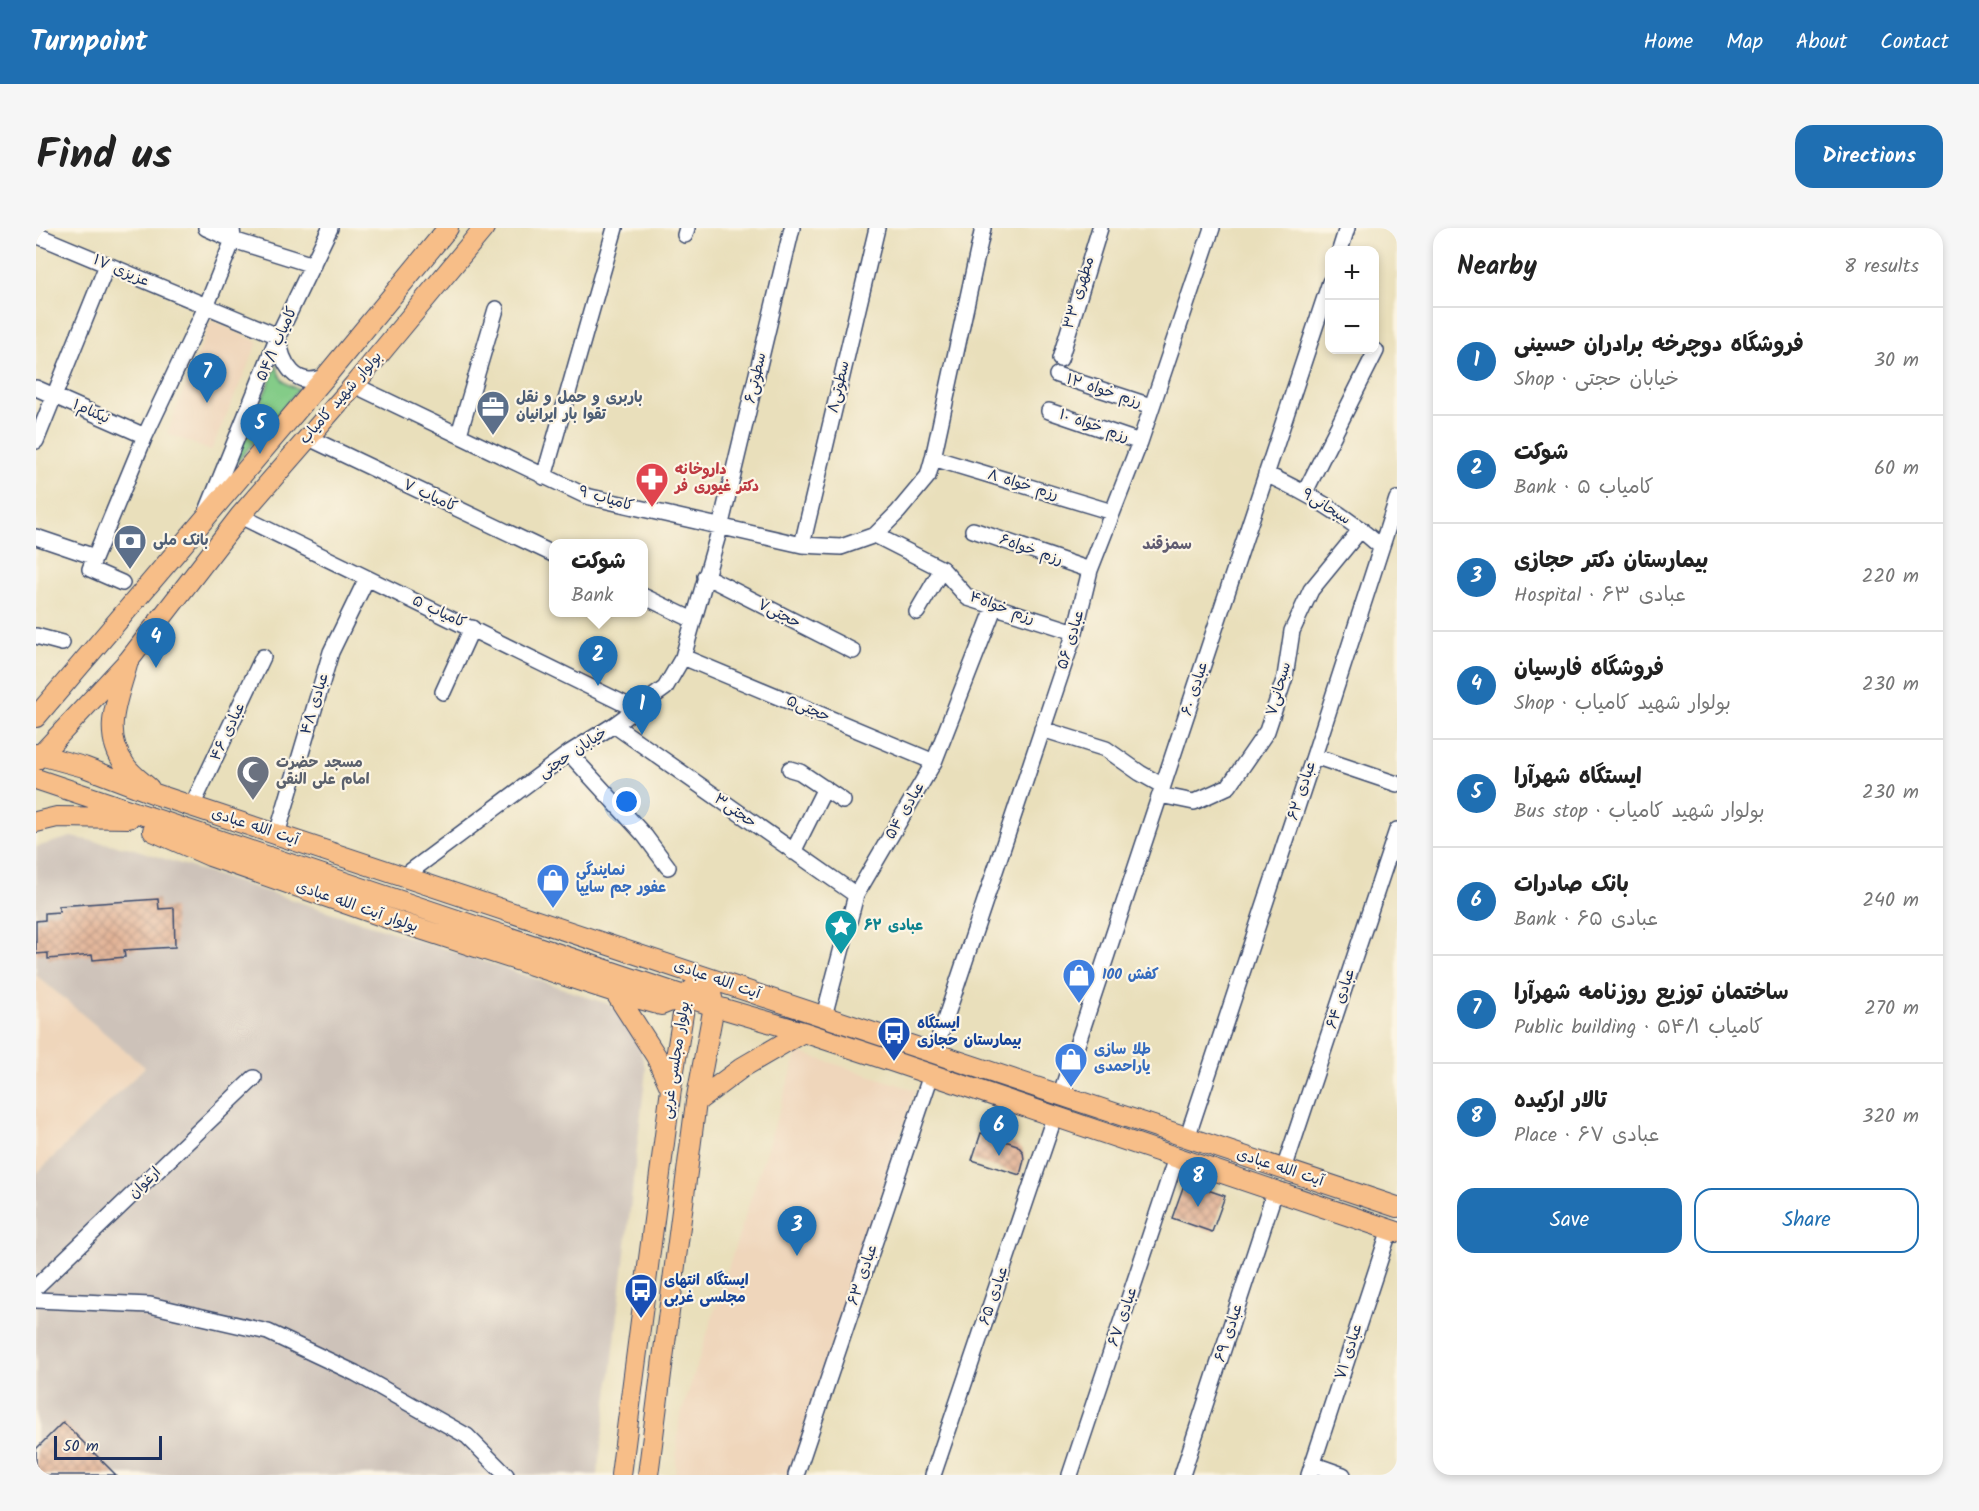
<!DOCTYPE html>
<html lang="en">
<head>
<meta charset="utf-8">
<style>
	:root { --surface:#fff; --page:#f6f6f6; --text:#222; --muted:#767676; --line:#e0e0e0; --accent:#1f6fb2 }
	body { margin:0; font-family:Kalam,"Playpen Sans Arabic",sans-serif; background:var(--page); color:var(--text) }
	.controls { position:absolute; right:18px; top:18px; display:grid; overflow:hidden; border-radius:12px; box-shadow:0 3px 9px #0003 }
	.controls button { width:54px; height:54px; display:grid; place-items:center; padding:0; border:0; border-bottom:2px solid var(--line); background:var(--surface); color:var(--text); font:30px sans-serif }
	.scale { position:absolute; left:18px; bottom:15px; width:108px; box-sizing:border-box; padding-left:6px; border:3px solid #1b2f5e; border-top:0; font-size:16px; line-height:21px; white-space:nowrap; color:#1b2f5e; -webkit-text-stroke:4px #fcf5e5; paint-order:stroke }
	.you { position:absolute; left:591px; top:574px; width:21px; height:21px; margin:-15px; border:4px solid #fff; border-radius:50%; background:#1a73e8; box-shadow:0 0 0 9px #1a73e833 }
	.badge { display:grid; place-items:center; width:39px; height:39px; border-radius:50%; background:var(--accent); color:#fff; font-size:20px; font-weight:700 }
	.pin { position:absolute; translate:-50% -50px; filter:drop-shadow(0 2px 3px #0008) }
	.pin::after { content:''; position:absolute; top:32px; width:21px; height:18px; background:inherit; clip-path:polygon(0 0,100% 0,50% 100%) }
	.popup { position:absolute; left:513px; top:311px; width:99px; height:78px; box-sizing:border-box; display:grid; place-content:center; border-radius:12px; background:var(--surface); filter:drop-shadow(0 2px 4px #0005); font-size:20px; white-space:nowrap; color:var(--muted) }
	.popup b { font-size:22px; color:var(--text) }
	.popup::after { content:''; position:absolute; left:50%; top:100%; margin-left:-12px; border:12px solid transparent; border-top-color:var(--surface) }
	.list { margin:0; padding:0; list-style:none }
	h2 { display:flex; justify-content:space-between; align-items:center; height:78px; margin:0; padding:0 24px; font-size:26px }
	h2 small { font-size:20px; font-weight:400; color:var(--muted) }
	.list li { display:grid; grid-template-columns:39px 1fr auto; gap:18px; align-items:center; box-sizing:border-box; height:108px; padding:0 24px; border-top:2px solid var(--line) }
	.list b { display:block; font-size:22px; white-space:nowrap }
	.list p { margin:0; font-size:20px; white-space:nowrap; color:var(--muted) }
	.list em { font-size:20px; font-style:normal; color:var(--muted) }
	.actions { display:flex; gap:12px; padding:18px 24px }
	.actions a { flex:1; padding:14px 0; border:2px solid var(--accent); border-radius:18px; text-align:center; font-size:21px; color:var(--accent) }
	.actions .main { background:var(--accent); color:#fff }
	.map { position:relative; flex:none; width:1361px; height:1247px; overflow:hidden; border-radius:18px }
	header { display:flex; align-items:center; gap:36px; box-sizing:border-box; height:84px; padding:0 30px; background:var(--accent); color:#fff }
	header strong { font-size:28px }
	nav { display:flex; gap:33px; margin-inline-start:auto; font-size:21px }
	.intro { display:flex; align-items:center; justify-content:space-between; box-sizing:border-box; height:144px; padding:0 36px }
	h1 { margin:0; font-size:42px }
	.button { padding:15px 27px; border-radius:18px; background:var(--accent); color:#fff; font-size:21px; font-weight:700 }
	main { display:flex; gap:36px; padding:0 36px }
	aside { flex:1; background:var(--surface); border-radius:18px; box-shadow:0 3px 9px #0003 }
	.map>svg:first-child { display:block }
	.built { fill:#efd6bb }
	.railway { fill:#cdc2b9 }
	.grass { fill:#84cc88; stroke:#507e73; stroke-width:1.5 }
	.building { fill:url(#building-cross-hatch) }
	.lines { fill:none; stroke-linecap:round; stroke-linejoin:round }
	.minor-casing { stroke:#3a496c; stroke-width:18 }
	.major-casing { stroke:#3a496c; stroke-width:22 }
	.minor { stroke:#fff; stroke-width:15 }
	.major { stroke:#f7be88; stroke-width:20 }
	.labels { text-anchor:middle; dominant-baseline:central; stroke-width:4.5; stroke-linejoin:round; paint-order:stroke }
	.street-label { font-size:15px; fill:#1b2f5e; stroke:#fcf5e5 }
	.service-label { font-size:15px; font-weight:bold; fill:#4e5e75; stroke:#fcf5e5; text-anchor:start }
	.health-label { font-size:15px; font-weight:bold; fill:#be3a42; stroke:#fcf5e5; text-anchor:start }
	.worship-label { font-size:15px; font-weight:bold; fill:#5b616d; stroke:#fcf5e5; text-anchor:start }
	.shop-label { font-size:15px; font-weight:bold; fill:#366cbe; stroke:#fcf5e5; text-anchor:start }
	.culture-label { font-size:15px; font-weight:bold; fill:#0d838f; stroke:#fcf5e5; text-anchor:start }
	.transit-label { font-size:15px; font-weight:bold; fill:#164399; stroke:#fcf5e5; text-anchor:start }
	.neighbourhood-label { font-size:16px; font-weight:bold; fill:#605c71; stroke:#fcf5e5 }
</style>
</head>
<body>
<header>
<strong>Turnpoint</strong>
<nav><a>Home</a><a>Map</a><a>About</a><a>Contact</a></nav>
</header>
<div class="intro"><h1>Find us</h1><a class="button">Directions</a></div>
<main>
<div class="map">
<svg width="1361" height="1247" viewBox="0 0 1361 1247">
	<defs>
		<pattern id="building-cross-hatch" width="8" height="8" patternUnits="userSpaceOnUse" patternTransform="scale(1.5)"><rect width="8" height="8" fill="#e1b093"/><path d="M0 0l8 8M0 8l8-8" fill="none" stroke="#b6907b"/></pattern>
	</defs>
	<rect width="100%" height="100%" fill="#fcf5e5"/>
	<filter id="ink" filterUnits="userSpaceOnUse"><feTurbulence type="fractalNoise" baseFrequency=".0167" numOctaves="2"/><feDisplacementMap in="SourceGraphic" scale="12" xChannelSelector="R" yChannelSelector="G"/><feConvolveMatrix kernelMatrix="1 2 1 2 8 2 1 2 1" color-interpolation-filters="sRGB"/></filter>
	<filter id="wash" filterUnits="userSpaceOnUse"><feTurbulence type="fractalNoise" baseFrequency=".008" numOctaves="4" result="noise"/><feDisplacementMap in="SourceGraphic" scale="24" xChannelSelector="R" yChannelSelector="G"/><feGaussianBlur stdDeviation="1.35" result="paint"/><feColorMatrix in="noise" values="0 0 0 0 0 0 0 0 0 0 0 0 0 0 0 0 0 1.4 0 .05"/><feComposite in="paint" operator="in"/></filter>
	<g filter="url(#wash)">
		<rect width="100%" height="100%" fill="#e9dfbb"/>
		<path class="built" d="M175,92L222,114L175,223L131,205Z
			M0,747L109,839L0,946Z
			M762,824L879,862L753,1247H639L643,1193Z"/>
		<path class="railway" d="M35,609L95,620L456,736L572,776L585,786L604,821L610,842L576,1139L561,1247H0V946L109,839L0,747V619Z"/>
		<path class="grass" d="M241,137C243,152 249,157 263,161L195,241Z"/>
		<g id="blocks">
			<path class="building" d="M122,671L123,681L138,680L139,719L88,722L89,729L57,732L56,727L12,731V725L0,726V693L9,692V685L24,684L22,678Z
				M945,905L981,917L987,924L988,932L984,947L936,932Z
				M1149,954L1189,968L1176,1004L1136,990Z
				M27,1194L80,1247H0V1221Z"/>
		</g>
	</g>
	<g filter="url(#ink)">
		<use href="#blocks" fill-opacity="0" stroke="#3a496c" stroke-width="1.5"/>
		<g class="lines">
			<defs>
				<path id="minor" d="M170,0L197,12L277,37
					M0,7L242,108
					M649,7L651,0
					M1304,22L1311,0
					M242,108C245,135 260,164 291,147
					M1024,131L1064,0
					M1021,147L1115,178
					M318,157L550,268L766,317L805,319L839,307L862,284L892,248L897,230L947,0
					M0,160L109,208
					M1013,183L1104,214
					M423,206L460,81
					M271,209L517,326
					M0,213L71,37
					M897,230L1076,284
					M1230,246C1273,266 1310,287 1345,319
					M508,249L579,0
					M1269,264L1340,123
					M171,283L242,108L294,0
					M204,288L601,482
					M937,302L1054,342
					M839,307L906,341L932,370L1039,404
					M0,309L59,329
					M766,317L841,0
					M669,348L817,423
					M86,355L54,341L109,208L170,79L197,12L196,0
					M607,368L657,392
					M881,384L906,341
					M0,408L26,415
					M647,429L898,534
					M407,464L436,400
					M578,497L820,667
					M1006,501L1070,521L1104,545L1127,558
					M533,525L609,608L632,639
					M1278,528L1361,556
					M754,541L764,544L807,573
					M1124,567L1158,574L1193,558L1231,503L1249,449L1256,403L1275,362L1325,301
					M156,578L227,429
					M241,606L295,424L331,350
					M757,624L789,560
					M367,649L533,525L578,497L629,460L647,429L684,300L756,0
					M788,788L820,667L898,534L958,380
					M898,825L1039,404L1054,342L1104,214L1176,0
					M1024,868L1294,54
					M1151,910L1278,528L1361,271
					M1248,941L1361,602
					M0,1059L218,850
					M0,1072L114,1077L232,1104L319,1145L431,1208L470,1247
					M1276,1236L1307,1247
					M760,1247L895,847
					M897,1247L1018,890
					M1034,1247L1140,930
					M1146,1247L1239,963
					M1273,1247L1354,1001"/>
				<path id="major" d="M91,437C82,471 65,504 89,537C95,546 105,553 113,560
					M0,489L291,147L412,0
					M0,526L48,539L119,566L1361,979
					M0,532L93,432L204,288L318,157L448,0
					M0,551L678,778L767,804L858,834L1361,1004
					M0,594L21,589L93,590
					M117,603L174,628L363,694L579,764L625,777L650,767
					M579,764L620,828L635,861
					M660,874L707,839L767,804
					M585,1247L635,861L650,767L658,760
					M612,1247L660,874L678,778L675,766"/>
			</defs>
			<use href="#minor" class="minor-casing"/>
			<use href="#major" class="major-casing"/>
			<use href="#minor" class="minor"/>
			<use href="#major" class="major"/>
		</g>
	</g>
	<defs>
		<symbol id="office-pin" viewBox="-11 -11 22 30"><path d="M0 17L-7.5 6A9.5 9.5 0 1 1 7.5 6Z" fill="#5c6f8a" stroke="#fcf5e5"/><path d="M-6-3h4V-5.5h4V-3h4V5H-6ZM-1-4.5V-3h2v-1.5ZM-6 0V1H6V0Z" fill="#fff"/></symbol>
		<symbol id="pharmacy-pin" viewBox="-11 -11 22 30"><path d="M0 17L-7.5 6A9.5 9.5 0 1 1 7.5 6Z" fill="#e0444e" stroke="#fcf5e5"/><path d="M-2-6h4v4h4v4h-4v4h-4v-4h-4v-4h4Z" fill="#fff"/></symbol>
		<symbol id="bank-pin" viewBox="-11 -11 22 30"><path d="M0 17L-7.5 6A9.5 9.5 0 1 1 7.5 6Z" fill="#5c6f8a" stroke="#fcf5e5"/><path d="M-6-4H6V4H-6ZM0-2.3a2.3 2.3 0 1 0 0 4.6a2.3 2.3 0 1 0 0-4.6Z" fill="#fff"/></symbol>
		<symbol id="mosque-pin" viewBox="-11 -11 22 30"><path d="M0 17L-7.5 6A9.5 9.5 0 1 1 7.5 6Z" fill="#6b7280" stroke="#fcf5e5"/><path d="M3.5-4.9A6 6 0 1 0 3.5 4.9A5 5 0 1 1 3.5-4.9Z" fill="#fff"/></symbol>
		<symbol id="shop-pin" viewBox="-11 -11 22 30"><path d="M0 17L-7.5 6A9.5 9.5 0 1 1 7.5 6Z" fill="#3f7fe0" stroke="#fcf5e5"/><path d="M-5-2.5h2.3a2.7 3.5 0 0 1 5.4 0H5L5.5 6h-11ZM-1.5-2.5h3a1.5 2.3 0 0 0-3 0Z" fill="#fff"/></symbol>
		<symbol id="sight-pin" viewBox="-11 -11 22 30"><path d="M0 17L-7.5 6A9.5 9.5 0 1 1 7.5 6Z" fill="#0f9aa8" stroke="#fcf5e5"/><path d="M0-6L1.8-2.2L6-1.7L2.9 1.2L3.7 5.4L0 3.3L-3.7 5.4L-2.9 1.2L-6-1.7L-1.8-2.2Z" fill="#fff"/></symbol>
		<symbol id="bus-pin" viewBox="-11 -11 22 30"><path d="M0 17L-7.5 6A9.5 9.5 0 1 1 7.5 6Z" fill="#1a4fb4" stroke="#fcf5e5"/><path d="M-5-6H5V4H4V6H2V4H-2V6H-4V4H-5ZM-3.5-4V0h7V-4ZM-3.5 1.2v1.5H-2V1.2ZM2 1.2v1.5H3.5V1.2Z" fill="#fff"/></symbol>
	</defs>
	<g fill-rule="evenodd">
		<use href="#office-pin" x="438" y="160" width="38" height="52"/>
		<use href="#pharmacy-pin" x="597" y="232" width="38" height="52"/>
		<use href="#bank-pin" x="75" y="294" width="38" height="52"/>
		<use href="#mosque-pin" x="198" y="525" width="38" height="52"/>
		<use href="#shop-pin" x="498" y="633" width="38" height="52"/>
		<use href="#sight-pin" x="786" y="679" width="38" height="52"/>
		<use href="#shop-pin" x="1024" y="728" width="38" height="52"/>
		<use href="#bus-pin" x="839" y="786" width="38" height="52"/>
		<use href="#shop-pin" x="1016" y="812" width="38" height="52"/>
		<use href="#bus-pin" x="586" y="1043" width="38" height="52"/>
	</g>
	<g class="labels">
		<g class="street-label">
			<text transform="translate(85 43) rotate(23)">عزیزی ۱۷</text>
			<text transform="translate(1043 65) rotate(-73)">مطهری ۳۳</text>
			<text transform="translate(241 116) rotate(-66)">کامیاب ۵۴/۱</text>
			<text transform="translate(720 150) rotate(-77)">سطوتی۶</text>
			<text transform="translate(803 159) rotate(-77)">سطوتی۸</text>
			<text transform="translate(1068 163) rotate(18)">رزم خواه ۱۲</text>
			<text transform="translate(305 170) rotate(-49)">بولوار شهید کامیاب</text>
			<text transform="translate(55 184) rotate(24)">نیکنام۱</text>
			<text transform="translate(1058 198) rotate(19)">رزم خواه ۱۰</text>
			<text transform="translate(987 257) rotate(17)">رزم خواه ۸</text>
			<text transform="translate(394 268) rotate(25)">کامیاب ۷</text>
			<text transform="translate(570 271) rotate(16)">کامیاب ۹</text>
			<text transform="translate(1290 279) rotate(32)">سبحانی۹</text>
			<text transform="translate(995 322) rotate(19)">رزم خواه۶</text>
			<text transform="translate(966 380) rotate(20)">رزم خواه۴</text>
			<text transform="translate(403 384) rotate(25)">کامیاب ۵</text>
			<text transform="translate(743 386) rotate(27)">حجتی۷</text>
			<text transform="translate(1035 412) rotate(-73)">عبادی ۵۶</text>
			<text transform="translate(1159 461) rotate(-72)">عبادی ۶۰</text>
			<text transform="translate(1243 461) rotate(-74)">سبحانی۷</text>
			<text transform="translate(279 476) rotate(-73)">عبادی ۴۸</text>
			<text transform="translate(772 481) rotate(23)">حجتی۵</text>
			<text transform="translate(192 504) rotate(-65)">عبادی ۴۶</text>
			<text transform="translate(537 525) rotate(-34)">خیابان حجتی</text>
			<text transform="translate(1266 563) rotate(-72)">عبادی ۶۲</text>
			<text transform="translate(699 583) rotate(35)">حجتی۳</text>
			<text transform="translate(869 583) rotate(-60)">عبادی ۵۴</text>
			<text transform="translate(219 599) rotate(18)">آیت الله عبادی</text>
			<text transform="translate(321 679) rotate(19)">بولوار آیت الله عبادی</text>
			<text transform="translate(681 752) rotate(19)">آیت الله عبادی</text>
			<text transform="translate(1305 771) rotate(-72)">عبادی ۶۴</text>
			<text transform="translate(640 832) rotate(-81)">بولوار مجلسی غربی</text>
			<text transform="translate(1244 940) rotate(18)">آیت الله عبادی</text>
			<text transform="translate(109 955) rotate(-44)">ارغوان</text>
			<text transform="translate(827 1047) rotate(-71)">عبادی ۶۳</text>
			<text transform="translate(958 1068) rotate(-71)">عبادی ۶۵</text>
			<text transform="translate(1087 1089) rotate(-71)">عبادی ۶۷</text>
			<text transform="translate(1193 1105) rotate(-72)">عبادی ۶۹</text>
			<text transform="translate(1313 1124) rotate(-72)">عبادی ۷۱</text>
		</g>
		<g class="service-label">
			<text x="480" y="170">باربری و حمل و نقل<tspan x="480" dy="17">تقوا بار ایرانیان</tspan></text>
			<text x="117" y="313">بانک ملی</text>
		</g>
		<g class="health-label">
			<text x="639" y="242">داروخانه<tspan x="639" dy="17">دکتر غیوری فر</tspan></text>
		</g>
		<g class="worship-label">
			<text x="240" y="535">مسجد حضرت<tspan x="240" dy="17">امام علی النقی</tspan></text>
		</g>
		<g class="shop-label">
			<text x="540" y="643">نمایندگی<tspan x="540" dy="17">عفور جم سایپا</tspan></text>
			<text x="1066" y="747">کفش 100</text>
			<text x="1058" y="822">طلا سازی<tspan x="1058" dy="17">یاراحمدی</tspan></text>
		</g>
		<g class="culture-label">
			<text x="828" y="698">عبادی ۶۲</text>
		</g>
		<g class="transit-label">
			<text x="881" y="796">ایستگاه<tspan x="881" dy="17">بیمارستان حجازی</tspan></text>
			<text x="628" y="1053">ایستگاه انتهای<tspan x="628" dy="17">مجلسی غربی</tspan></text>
		</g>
		<g class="neighbourhood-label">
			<text x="1131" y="316">سمزقند</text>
		</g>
	</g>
</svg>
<div class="controls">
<button>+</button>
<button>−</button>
</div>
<div class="scale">50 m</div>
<div class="you"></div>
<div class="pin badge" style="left:606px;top:507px">1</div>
<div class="pin badge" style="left:562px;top:458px">2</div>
<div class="popup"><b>شوكت</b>Bank</div>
<div class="pin badge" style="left:761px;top:1028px">3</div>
<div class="pin badge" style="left:120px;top:440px">4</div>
<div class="pin badge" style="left:224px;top:226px">5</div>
<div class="pin badge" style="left:963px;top:928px">6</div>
<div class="pin badge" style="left:171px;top:175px">7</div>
<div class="pin badge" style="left:1162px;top:979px">8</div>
</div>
<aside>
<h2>Nearby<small>8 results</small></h2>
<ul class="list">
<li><span class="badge">1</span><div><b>فروشگاه دوچرخه برادران حسینی</b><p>Shop · خیابان حجتی</p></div><em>30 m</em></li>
<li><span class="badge">2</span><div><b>شوكت</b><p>Bank · کامیاب ۵</p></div><em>60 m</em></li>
<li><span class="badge">3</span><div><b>بیمارستان دکتر حجازی</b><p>Hospital · عبادی ۶۳</p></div><em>220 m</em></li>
<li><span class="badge">4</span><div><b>فروشگاه فارسیان</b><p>Shop · بولوار شهید کامیاب</p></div><em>230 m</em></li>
<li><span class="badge">5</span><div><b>ایستگاه شهرآرا</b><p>Bus stop · بولوار شهید کامیاب</p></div><em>230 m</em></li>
<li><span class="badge">6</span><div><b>بانک صادرات</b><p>Bank · عبادی ۶۵</p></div><em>240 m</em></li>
<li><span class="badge">7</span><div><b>ساختمان توزیع روزنامه شهرآرا</b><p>Public building · کامیاب ۵۴/۱</p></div><em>270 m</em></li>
<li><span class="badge">8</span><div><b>تالار ارکیده</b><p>Place · عبادی ۶۷</p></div><em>320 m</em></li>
</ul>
<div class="actions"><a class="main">Save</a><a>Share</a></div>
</aside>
</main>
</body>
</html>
